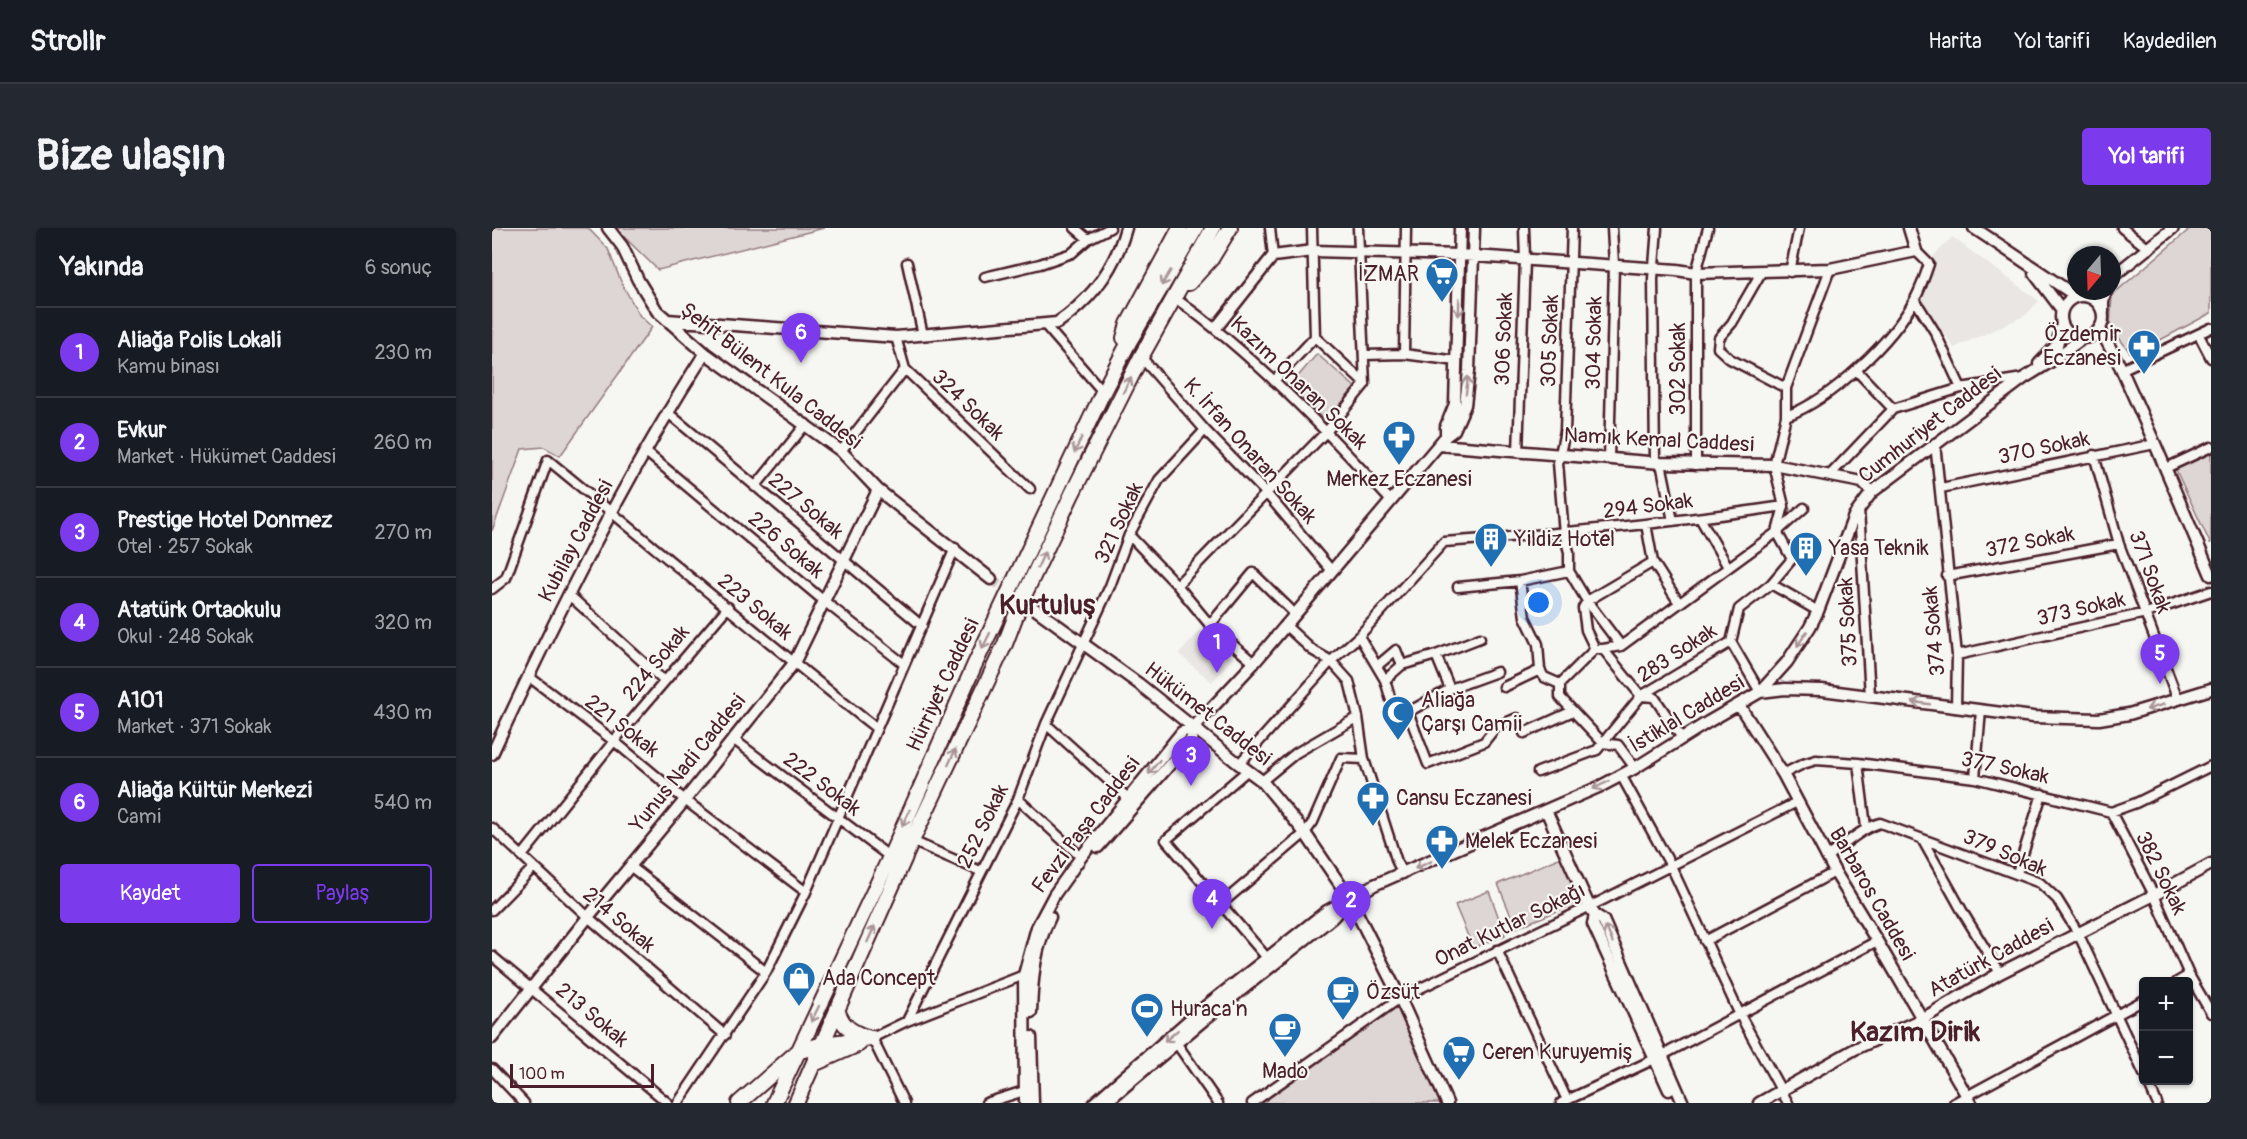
<!DOCTYPE html>
<html lang="tr">
<head>
<meta charset="utf-8">
<style>
	:root { --surface:#171b24; --page:#242831; --text:#f1f3f6; --muted:#9ea1a6; --line:#363941; --accent:#7c3aed }
	body { margin:0; font-family:Pangolin,sans-serif; background:var(--page); color:var(--text) }
	.controls { position:absolute; right:18px; bottom:18px; display:grid; overflow:hidden; border-radius:6px; box-shadow:0 2px 4px #0004 }
	.controls button { width:54px; height:54px; display:grid; place-items:center; padding:0; border:0; border-bottom:2px solid var(--line); background:var(--surface); color:var(--text); font:30px sans-serif }
	.compass { position:absolute; left:1575px; top:18px; width:54px; height:54px; border-radius:50%; background:var(--surface); box-shadow:0 2px 4px #0004; rotate:199deg }
	.scale { position:absolute; left:18px; bottom:15px; width:144px; box-sizing:border-box; padding-left:6px; border:3px solid #4a1f2b; border-top:0; font-size:16px; line-height:21px; white-space:nowrap; color:#4a1f2b; -webkit-text-stroke:4px #f6f6f2; paint-order:stroke }
	.you { position:absolute; left:1047px; top:375px; width:21px; height:21px; margin:-15px; border:4px solid #fff; border-radius:50%; background:#1a73e8; box-shadow:0 0 0 9px #1a73e833 }
	.badge { display:grid; place-items:center; width:39px; height:39px; border-radius:50%; background:var(--accent); color:#fff; font-size:20px; font-weight:700 }
	.pin { position:absolute; translate:-50% -50px; filter:drop-shadow(0 2px 3px #0008) }
	.pin::after { content:''; position:absolute; top:32px; width:21px; height:18px; background:inherit; clip-path:polygon(0 0,100% 0,50% 100%) }
	.list { margin:0; padding:0; list-style:none }
	h2 { display:flex; justify-content:space-between; align-items:center; height:78px; margin:0; padding:0 24px; font-size:26px }
	h2 small { font-size:20px; font-weight:400; color:var(--muted) }
	.list li { display:grid; grid-template-columns:39px 1fr auto; gap:18px; align-items:center; box-sizing:border-box; height:90px; padding:0 24px; border-top:2px solid var(--line) }
	.list b { display:block; font-size:22px; white-space:nowrap }
	.list p { margin:0; font-size:20px; white-space:nowrap; color:var(--muted) }
	.list em { font-size:20px; font-style:normal; color:var(--muted) }
	.actions { display:flex; gap:12px; padding:18px 24px }
	.actions a { flex:1; padding:14px 0; border:2px solid var(--accent); border-radius:6px; text-align:center; font-size:21px; color:var(--accent) }
	.actions .main { background:var(--accent); color:#fff }
	.map { position:relative; flex:none; width:1719px; height:875px; overflow:hidden; border-radius:6px }
	header { display:flex; align-items:center; gap:36px; box-sizing:border-box; height:84px; padding:0 30px; background:var(--surface); border-bottom:2px solid var(--line) }
	header strong { font-size:28px }
	nav { display:flex; gap:33px; margin-inline-start:auto; font-size:21px }
	.intro { display:flex; align-items:center; justify-content:space-between; box-sizing:border-box; height:144px; padding:0 36px }
	h1 { margin:0; font-size:42px }
	.button { padding:15px 27px; border-radius:6px; background:var(--accent); color:#fff; font-size:21px; font-weight:700 }
	main { display:flex; gap:36px; padding:0 36px }
	aside { flex:1; background:var(--surface); border-radius:6px; box-shadow:0 2px 4px #0004 }
	.map>svg:first-child { display:block }
	.built { fill:#e9e6e3 }
	.green { fill:#ddd6d5; stroke:#947a80; stroke-width:1.5 }
	.lines { fill:none; stroke-linecap:round; stroke-linejoin:round }
	.tertiary-tunnel { stroke:#d4cbca; stroke-width:10; stroke-dasharray:10 5; stroke-linecap:butt }
	.minor-casing { stroke:#4a1f2b; stroke-width:13 }
	.tertiary-casing { stroke:#4a1f2b; stroke-width:15 }
	.trunk-casing { stroke:#4a1f2b; stroke-width:18 }
	.minor { stroke:#f6f6f2; stroke-width:8 }
	.tertiary { stroke:#f6f6f2; stroke-width:10 }
	.trunk { stroke:#f6f6f2; stroke-width:14 }
	.oneway { stroke:#a99598 }
	.labels { text-anchor:middle; dominant-baseline:central; stroke-width:4.5; stroke-linejoin:round; paint-order:stroke }
	.poi-label { font-size:21px; fill:#4a1f2b; stroke:#f6f6f2; text-anchor:start }
	.street-label { font-size:21px; fill:#4a1f2b; stroke:#f6f6f2 }
	.district-label { font-size:27px; font-weight:bold; fill:#4a1f2b; stroke:#f6f6f2 }
</style>
</head>
<body>
<header>
<strong>Strollr</strong>
<nav><a>Harita</a><a>Yol tarifi</a><a>Kaydedilen</a></nav>
</header>
<div class="intro"><h1>Bize ulaşın</h1><a class="button">Yol tarifi</a></div>
<main>
<aside>
<h2>Yakında<small>6 sonuç</small></h2>
<ul class="list">
<li><span class="badge">1</span><div><b>Aliağa Polis Lokali</b><p>Kamu binası</p></div><em>230 m</em></li>
<li><span class="badge">2</span><div><b>Evkur</b><p>Market · Hükümet Caddesi</p></div><em>260 m</em></li>
<li><span class="badge">3</span><div><b>Prestige Hotel Donmez</b><p>Otel · 257 Sokak</p></div><em>270 m</em></li>
<li><span class="badge">4</span><div><b>Atatürk Ortaokulu</b><p>Okul · 248 Sokak</p></div><em>320 m</em></li>
<li><span class="badge">5</span><div><b>A101</b><p>Market · 371 Sokak</p></div><em>430 m</em></li>
<li><span class="badge">6</span><div><b>Aliağa Kültür Merkezi</b><p>Cami</p></div><em>540 m</em></li>
</ul>
<div class="actions"><a class="main">Kaydet</a><a>Paylaş</a></div>
</aside>
<div class="map">
<svg width="1719" height="875" viewBox="0 0 1719 875">
	<rect width="100%" height="100%" fill="#f6f6f2"/>
	<filter id="ink" filterUnits="userSpaceOnUse"><feTurbulence type="fractalNoise" baseFrequency=".0167" numOctaves="2"/><feDisplacementMap in="SourceGraphic" scale="12" xChannelSelector="R" yChannelSelector="G"/><feConvolveMatrix kernelMatrix="1 2 1 2 8 2 1 2 1" color-interpolation-filters="sRGB"/></filter>
	<g filter="url(#ink)">
		<path class="built" d="M1460,9L1547,73L1534,87L1462,120L1430,72L1441,29Z
			M709,402L741,430L720,454L687,426Z"/>
		<path class="green" d="M0,0H96L116,21L130,56L148,88L160,99L68,228L52,219L30,221L0,303Z
			M123,0H332L166,42Z
			M1699,0H1719V85L1640,127L1618,98L1620,67Z
			M825,126L863,159L834,193L796,160Z
			M1719,224V315H1718L1683,240Z
			M1069,629L1087,674L1024,700L1006,656Z
			M997,663L1013,707L981,720L963,677Z
			M908,770L955,875H760Z"/>
		<g class="lines">
			<path class="tertiary-tunnel" d="M499,351L536,376"/>
			<defs>
				<path id="minor" d="M583,0L596,11
					M778,0L781,28
					M820,0L823,109
					M866,0L873,156
					M1080,0L1073,203L1066,235L1072,306L1077,324V343L1095,373L1091,380L1094,402L1103,421H1111L1149,468L1162,469L1190,510
					M1630,0L1657,21
					M415,35L431,107
					M1298,44L1307,0
					M493,49L548,36L580,25L596,11L618,0
					M683,70C763,128 832,200 899,273
					M1423,72L1443,104L1469,160
					M553,97L611,164
					M1707,107L1719,130
					M404,109L413,141L538,261
					M823,109L873,156
					M912,126L914,0
					M873,127L912,126L965,133
					M649,129L713,202L775,266L840,343
					M1364,142L1401,181
					M1629,142L1719,100
					M782,153L823,109
					M1294,160L1338,41
					M175,184L430,398
					M1294,188C1339,172 1401,113 1423,71C1429,60 1433,48 1437,36L1424,23
					M1443,215L1465,427L1464,480
					M349,223L413,141
					M154,224L332,373L412,436
					M1026,224L1033,32L1032,0
					M1602,227L1627,316L1686,472
					M1117,231L1122,37L1120,0
					M1163,234L1161,51L1165,0
					M1169,235L1181,293
					M1204,237V45L1216,0
					M1674,240L1719,219
					M1338,247L1401,181L1469,160L1531,150
					M263,259L314,196
					M1449,260L1663,216
					M1367,281L1378,468
					M1208,290L1236,339
					M1154,296L1161,334L1187,375
					M637,307L685,357L718,397L762,435
					M1455,348L1627,316
					M1028,353L1033,389L1046,416L1048,442L1052,449L1068,456
					M1279,356L1326,383
					M685,357L835,203L873,156
					M966,359L1028,353L1077,343
					M0,361L14,350L56,232C165,321 273,413 384,500
					M77,367L172,453
					M718,397L761,345L803,386
					M793,397L820,422L839,433L857,453L866,489L872,531L905,634L911,646
					M867,408L893,452L903,486L916,484L958,461
					M1239,414L1268,464
					M1129,418L1095,373L1161,334
					M1111,421L1129,418L1285,304L1312,280
					M944,427L958,461L1005,444
					M1465,427L1654,385L1719,363
					M910,437L944,427L988,410
					M885,438L904,422L910,437L893,452
					M36,448L122,513L193,572L314,664
					M1068,456V469L1081,483L1111,515L1126,517L1143,540
					M1068,456L1103,421
					M1012,459L1048,442
					M916,484L936,536L992,514L1004,499L1025,490
					M554,496L637,571
					M1032,505L1081,483
					M241,511L398,629
					M1366,535L1374,599
					M747,536L839,433L867,408L952,314C1066,306 1179,295 1292,278
					M756,542L674,612L776,731
					M1046,544L1105,522L1149,468L1239,414L1247,381L1279,356L1300,331L1285,304L1292,278L1282,237L1294,188V160L1238,131L1226,120L1227,110L1240,95L1270,43
					M1291,546L1311,536L1324,532L1366,535L1483,550L1619,584L1644,575L1719,538
					M1129,547L1179,638L1248,787L1296,875
					M1483,550L1489,483
					M770,553L804,525L866,489
					M526,571L589,629
					M1619,584L1662,667L1697,747L1719,785
					M0,600L96,689L233,807
					M1430,611L1473,688L1508,745
					M420,613L488,643
					M30,628L122,513L236,379
					M1334,629C1352,618 1368,601 1388,595L1548,655L1565,671L1586,705L1652,846
					M138,638L274,744
					M1525,645L1550,566
					M729,676L813,605L821,594L849,530L872,531
					M0,682L41,640
					M1213,713L1343,644
					M1005,722L1075,872
					M0,728L176,875
					M1685,754L1697,747
					M415,793L526,571L554,496L618,358L637,307L667,252L713,202
					M685,816L726,875
					M0,841L32,875
					M1655,852L1665,875
					M186,875L274,744L314,664L463,320
					M412,875L380,810L415,793L532,747
					M494,875L532,863
					M760,875L908,770L1111,672L1305,574
					M1069,875L1169,828L1385,713
					M1462,875L1652,772"/>
				<path id="tertiary" d="M116,0L130,18L146,52L165,83L213,125L349,223L386,262L499,351
					M1482,0L1584,68
					M1542,45L1570,82
					M1620,49L1681,0
					M1569 89a21 21 0 1 1 42 0a21 21 0 1 1-42 0Z
					M1611,84V73L1614,63
					M175,92L404,109L565,95C599,72 623,40 634,0
					M724,100L781,28L821,23L968,27L1185,42L1204,45L1338,41L1424,23L1417,0
					M1608,101L1628,138L1663,216L1719,347
					M1547,136L1565,117L1570,96
					M954,208V198L963,176L968,0
					M947,217L1169,235L1282,237L1370,254L1380,264
					M539,378L647,456L747,536L770,553L813,605L858,671L908,770L955,875
					M1268,464L1295,434L1318,399L1326,383L1362,288L1380,264L1532,150L1558,134L1591,110
					M1247,477L1291,546L1343,644L1385,713L1479,875
					M0,526C64,388 131,252 213,125
					M1054,582L1097,678L1103,687L1111,692L1191,875
					M606,619L699,512L702,499
					M1103,687L1101,696L1177,862
					M539,784C540,750 543,719 558,689
					M539,809L541,875
					M0,810L96,689L193,572L302,435L386,262
					M533,875L532,747L545,699L562,667L589,629L690,504L702,499L762,435L954,208L962,202L973,177L977,143L982,0
					M602,875L704,786L835,683L882,657L1109,558L1143,540L1216,494L1268,464L1293,461L1330,462L1541,489L1607,491L1637,486L1719,461
					M613,875L713,791L840,690L851,678
					M1267,875L1363,821L1430,791L1508,745L1662,667L1719,636"/>
				<path id="trunk" d="M697,55L719,31L738,0
					M632,110L636,96L688,0
					M345,781C350,798 359,804 375,809
					M324,835L367,816
					M247,875L305,824L331,816L380,810
					M282,875L398,629L482,438L611,164L637,114L704,0
					M304,875L420,613L513,416L529,374L580,266L649,129L721,0"/>
			</defs>
			<use href="#minor" class="minor-casing"/>
			<use href="#tertiary" class="tertiary-casing"/>
			<use href="#trunk" class="trunk-casing"/>
			<use href="#minor" class="minor"/>
			<use href="#tertiary" class="tertiary"/>
			<use href="#trunk" class="trunk"/>
		</g>
		<defs><path id="oneway-shaft" d="M-6 0H5M1.5-3L5.5 0L1.5 3" fill="none" stroke-width="1.6" stroke-linecap="round" stroke-linejoin="round" transform="scale(1.5)"/></defs>
		<g class="oneway">
			<use href="#oneway-shaft" transform="translate(674 50) rotate(121)"/>
			<use href="#oneway-shaft" transform="translate(967 79) rotate(92)"/>
			<use href="#oneway-shaft" transform="translate(635 157) rotate(-63)"/>
			<use href="#oneway-shaft" transform="translate(975 157) rotate(-83)"/>
			<use href="#oneway-shaft" transform="translate(586 217) rotate(115)"/>
			<use href="#oneway-shaft" transform="translate(549 332) rotate(-65)"/>
			<use href="#oneway-shaft" transform="translate(1310 411) rotate(123)"/>
			<use href="#oneway-shaft" transform="translate(494 413) rotate(116)"/>
			<use href="#oneway-shaft" transform="translate(1429 475) rotate(-172)"/>
			<use href="#oneway-shaft" transform="translate(1663 479) rotate(164)"/>
			<use href="#oneway-shaft" transform="translate(460 529) rotate(-65)"/>
			<use href="#oneway-shaft" transform="translate(662 539) rotate(128)"/>
			<use href="#oneway-shaft" transform="translate(1109 557) rotate(154)"/>
			<use href="#oneway-shaft" transform="translate(414 590) rotate(114)"/>
			<use href="#oneway-shaft" transform="translate(931 637) rotate(156)"/>
			<use href="#oneway-shaft" transform="translate(379 706) rotate(-66)"/>
			<use href="#oneway-shaft" transform="translate(1117 706) rotate(-113)"/>
			<use href="#oneway-shaft" transform="translate(323 786) rotate(116)"/>
			<use href="#oneway-shaft" transform="translate(679 808) rotate(139)"/>
		</g>
	</g>
	<defs>
		<symbol id="supermarket-pin" viewBox="-11 -11 22 30"><path d="M0 17L-7.5 6A9.5 9.5 0 1 1 7.5 6Z" fill="#1f6fb2" stroke="#f6f6f2"/><path d="M-6-5.5h2.5l.6 2H6L4.5 2H-2.5L-4.4-4H-6ZM-1.5 3.2a1.3 1.3 0 1 0 .1 0ZM3 3.2a1.3 1.3 0 1 0 .1 0Z" fill="#fff"/></symbol>
		<symbol id="pharmacy-pin" viewBox="-11 -11 22 30"><path d="M0 17L-7.5 6A9.5 9.5 0 1 1 7.5 6Z" fill="#1f6fb2" stroke="#f6f6f2"/><path d="M-2-6h4v4h4v4h-4v4h-4v-4h-4v-4h4Z" fill="#fff"/></symbol>
		<symbol id="building-pin" viewBox="-11 -11 22 30"><path d="M0 17L-7.5 6A9.5 9.5 0 1 1 7.5 6Z" fill="#1f6fb2" stroke="#f6f6f2"/><path d="M-4-6H4V6H1V3H-1V6H-4ZM-2.5-4.3h1.7v1.8h-1.7ZM.8-4.3h1.7v1.8H.8ZM-2.5-1h1.7V.8h-1.7ZM.8-1h1.7V.8H.8Z" fill="#fff"/></symbol>
		<symbol id="mosque-pin" viewBox="-11 -11 22 30"><path d="M0 17L-7.5 6A9.5 9.5 0 1 1 7.5 6Z" fill="#1f6fb2" stroke="#f6f6f2"/><path d="M3.5-4.9A6 6 0 1 0 3.5 4.9A5 5 0 1 1 3.5-4.9Z" fill="#fff"/></symbol>
		<symbol id="shop-pin" viewBox="-11 -11 22 30"><path d="M0 17L-7.5 6A9.5 9.5 0 1 1 7.5 6Z" fill="#1f6fb2" stroke="#f6f6f2"/><path d="M-5-2.5h2.3a2.7 3.5 0 0 1 5.4 0H5L5.5 6h-11ZM-1.5-2.5h3a1.5 2.3 0 0 0-3 0Z" fill="#fff"/></symbol>
		<symbol id="cafe-pin" viewBox="-11 -11 22 30"><path d="M0 17L-7.5 6A9.5 9.5 0 1 1 7.5 6Z" fill="#1f6fb2" stroke="#f6f6f2"/><path d="M-5.5-4.5H6V0H3Q3 3.5 0 3.5H-2.5Q-5.5 3.5-5.5 0ZM3-3.2v2h1.7v-2ZM-6 4.5H4V6H-6Z" fill="#fff"/></symbol>
		<symbol id="stadium-pin" viewBox="-11 -11 22 30"><path d="M0 17L-7.5 6A9.5 9.5 0 1 1 7.5 6Z" fill="#1f6fb2" stroke="#f6f6f2"/><path d="M0-5a6.5 5 0 1 0 0 10a6.5 5 0 1 0 0-10ZM-3.5-1.8h7v3.6h-7Z" fill="#fff"/></symbol>
	</defs>
	<g fill-rule="evenodd">
		<use href="#supermarket-pin" x="931" y="27" width="38" height="52"/>
		<use href="#pharmacy-pin" x="1633" y="99" width="38" height="52"/>
		<use href="#pharmacy-pin" x="888" y="190" width="38" height="52"/>
		<use href="#building-pin" x="980" y="292" width="38" height="52"/>
		<use href="#building-pin" x="1295" y="301" width="38" height="52"/>
		<use href="#mosque-pin" x="887" y="465" width="38" height="52"/>
		<use href="#pharmacy-pin" x="862" y="551" width="38" height="52"/>
		<use href="#pharmacy-pin" x="931" y="594" width="38" height="52"/>
		<use href="#shop-pin" x="288" y="731" width="38" height="52"/>
		<use href="#cafe-pin" x="832" y="745" width="38" height="52"/>
		<use href="#stadium-pin" x="636" y="762" width="38" height="52"/>
		<use href="#cafe-pin" x="774" y="782" width="38" height="52"/>
		<use href="#supermarket-pin" x="948" y="805" width="38" height="52"/>
	</g>
	<g class="labels">
		<g class="poi-label">
			<text x="927" y="46" text-anchor="end">İZMAR</text>
			<text x="1629" y="106" text-anchor="end">Özdemir<tspan x="1629" dy="24">Eczanesi</tspan></text>
			<text x="907" y="251" text-anchor="middle">Merkez Eczanesi</text>
			<text x="1022" y="311">Yildiz Hotel</text>
			<text x="1337" y="320">Yasa Teknik</text>
			<text x="929" y="472">Aliağa<tspan x="929" dy="24">Çarşı Camii</tspan></text>
			<text x="904" y="570">Cansu Eczanesi</text>
			<text x="973" y="613">Melek Eczanesi</text>
			<text x="330" y="750">Ada Concept</text>
			<text x="874" y="764">Özsüt</text>
			<text x="678" y="781">Huraca'n</text>
			<text x="990" y="824">Ceren Kuruyemiş</text>
			<text x="793" y="843" text-anchor="middle">Mado</text>
		</g>
		<g class="street-label">
			<text transform="translate(1012 111) rotate(-88)">306 Sokak</text>
			<text transform="translate(1058 113) rotate(-88)">305 Sokak</text>
			<text transform="translate(1102 115) rotate(-89)">304 Sokak</text>
			<text transform="translate(1186 141) rotate(-90)">302 Sokak</text>
			<text transform="translate(279 148) rotate(38)">Şehit Bülent Kula Caddesi</text>
			<text transform="translate(807 155) rotate(44)">Kazım Onaran Sokak</text>
			<text transform="translate(476 177) rotate(44)">324 Sokak</text>
			<text transform="translate(1438 197) rotate(-38)">Cumhuriyet Caddesi</text>
			<text transform="translate(1167 212) rotate(3)">Namık Kemal Caddesi</text>
			<text transform="translate(1552 220) rotate(-12)">370 Sokak</text>
			<text transform="translate(758 223) rotate(48)">K. İrfan Onaran Sokak</text>
			<text transform="translate(314 278) rotate(40)">227 Sokak</text>
			<text transform="translate(1156 278) rotate(-7)">294 Sokak</text>
			<text transform="translate(627 295) rotate(-65)">321 Sokak</text>
			<text transform="translate(84 313) rotate(-62)">Kubilay Caddesi</text>
			<text transform="translate(1538 314) rotate(-11)">372 Sokak</text>
			<text transform="translate(294 317) rotate(40)">226 Sokak</text>
			<text transform="translate(1658 344) rotate(70)">371 Sokak</text>
			<text transform="translate(263 379) rotate(40)">223 Sokak</text>
			<text transform="translate(1589 381) rotate(-13)">373 Sokak</text>
			<text transform="translate(1356 394) rotate(-93)">375 Sokak</text>
			<text transform="translate(1442 403) rotate(-95)">374 Sokak</text>
			<text transform="translate(1185 425) rotate(-33)">283 Sokak</text>
			<text transform="translate(164 435) rotate(-50)">224 Sokak</text>
			<text transform="translate(451 457) rotate(-65)">Hürriyet Caddesi</text>
			<text transform="translate(716 486) rotate(38)">Hükümet Caddesi</text>
			<text transform="translate(1195 486) rotate(-31)">İstiklal Caddesi</text>
			<text transform="translate(130 498) rotate(38)">221 Sokak</text>
			<text transform="translate(196 535) rotate(-51)">Yunus Nadi Caddesi</text>
			<text transform="translate(1513 540) rotate(12)">377 Sokak</text>
			<text transform="translate(330 556) rotate(37)">222 Sokak</text>
			<text transform="translate(594 597) rotate(-53)">Fevzi Paşa Caddesi</text>
			<text transform="translate(491 598) rotate(-64)">252 Sokak</text>
			<text transform="translate(1513 625) rotate(23)">379 Sokak</text>
			<text transform="translate(1669 645) rotate(64)">382 Sokak</text>
			<text transform="translate(1380 666) rotate(60)">Barbaros Caddesi</text>
			<text transform="translate(127 692) rotate(41)">214 Sokak</text>
			<text transform="translate(1018 697) rotate(-26)">Onat Kutlar Sokağı</text>
			<text transform="translate(1499 730) rotate(-29)">Atatürk Caddesi</text>
			<text transform="translate(100 787) rotate(40)">213 Sokak</text>
		</g>
		<g class="district-label">
			<text x="555" y="377">Kurtuluş</text>
			<text x="1423" y="804">Kazım Dirik</text>
		</g>
	</g>
</svg>
<div class="controls">
<button>+</button>
<button>−</button>
</div>
<svg class="compass" viewBox="-18 -18 36 36"><path d="M0-13l5 13h-10z" fill="#e53935"/><path d="M0 13l5-13h-10z" fill="#9ea1a6"/></svg>
<div class="scale">100 m</div>
<div class="you"></div>
<div class="pin badge" style="left:725px;top:445px">1</div>
<div class="pin badge" style="left:859px;top:703px">2</div>
<div class="pin badge" style="left:699px;top:558px">3</div>
<div class="pin badge" style="left:720px;top:701px">4</div>
<div class="pin badge" style="left:1668px;top:456px">5</div>
<div class="pin badge" style="left:309px;top:135px">6</div>
</div>
</main>
</body>
</html>
